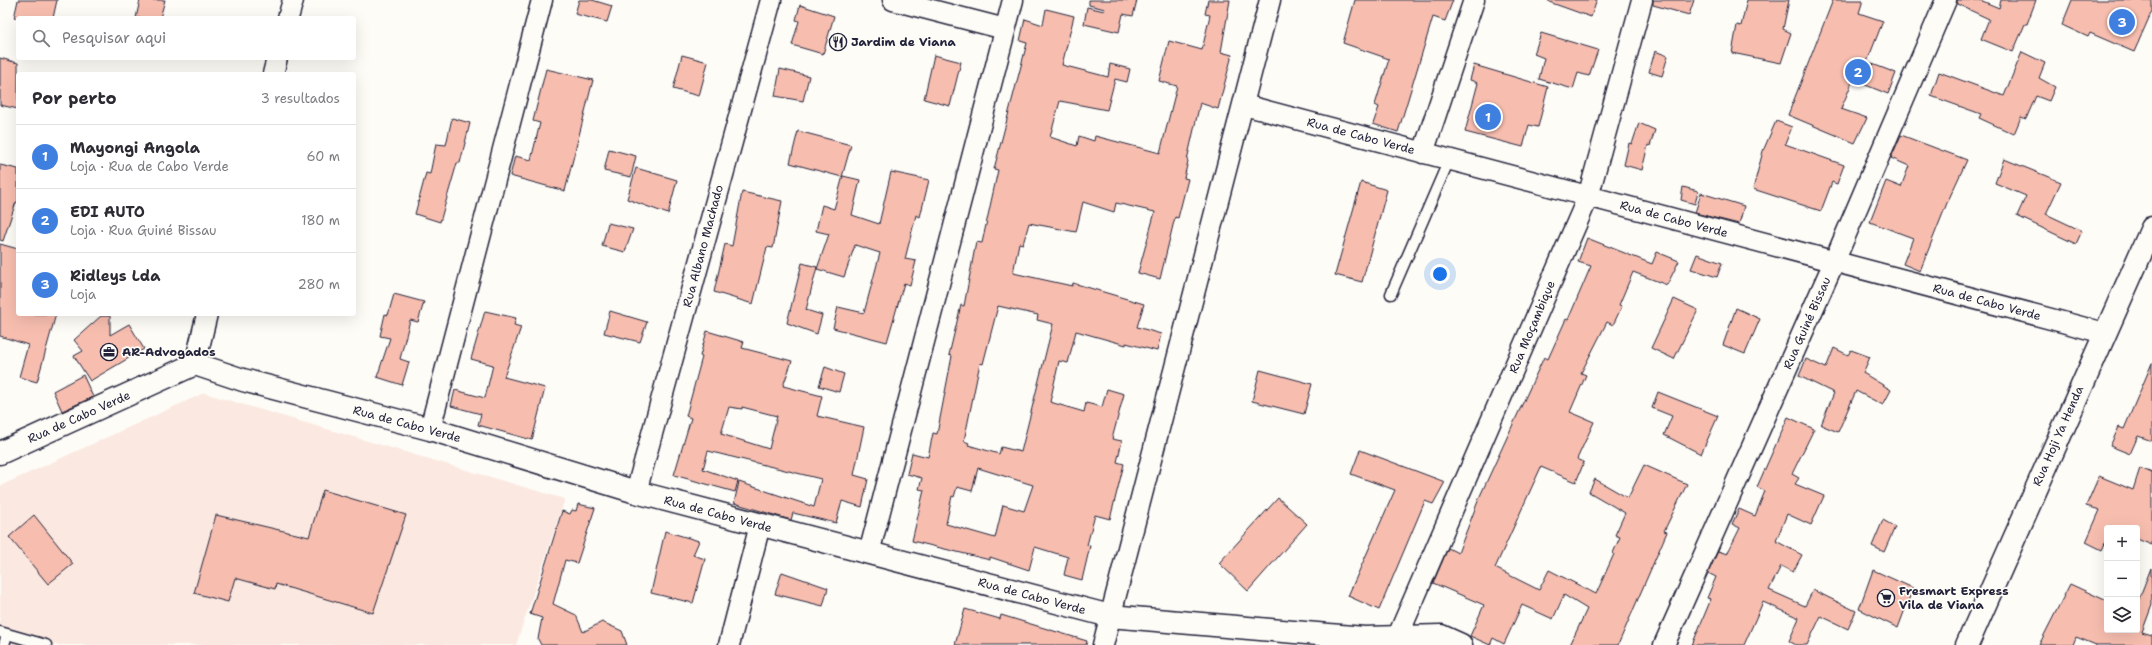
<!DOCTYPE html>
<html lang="pt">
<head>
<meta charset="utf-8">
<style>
	:root { --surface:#fff; --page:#f2f2f3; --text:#2b2b33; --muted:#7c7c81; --line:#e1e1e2; --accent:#22223b }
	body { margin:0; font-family:"Shantell Sans",sans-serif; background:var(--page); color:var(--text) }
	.controls { position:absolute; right:12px; bottom:12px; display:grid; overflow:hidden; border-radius:4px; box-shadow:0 4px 16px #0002 }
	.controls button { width:36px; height:36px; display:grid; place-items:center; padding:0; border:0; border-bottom:1px solid var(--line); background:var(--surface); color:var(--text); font:20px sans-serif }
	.you { position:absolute; left:1440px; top:274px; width:14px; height:14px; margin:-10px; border:3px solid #fff; border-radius:50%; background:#1a73e8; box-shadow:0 0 0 6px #1a73e833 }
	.badge { display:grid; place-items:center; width:26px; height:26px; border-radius:50%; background:var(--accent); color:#fff; font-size:13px; font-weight:700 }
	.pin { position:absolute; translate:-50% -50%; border:2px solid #fff; box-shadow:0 1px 4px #0006 }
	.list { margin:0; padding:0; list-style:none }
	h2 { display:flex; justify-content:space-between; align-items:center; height:52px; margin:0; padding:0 16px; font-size:17px }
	h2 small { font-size:13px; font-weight:400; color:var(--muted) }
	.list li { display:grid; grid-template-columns:26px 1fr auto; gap:12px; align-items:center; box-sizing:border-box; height:64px; padding:0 16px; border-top:1px solid var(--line) }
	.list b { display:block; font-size:15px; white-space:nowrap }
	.list p { margin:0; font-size:13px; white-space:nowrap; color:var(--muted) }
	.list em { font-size:13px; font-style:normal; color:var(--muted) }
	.icon { flex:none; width:22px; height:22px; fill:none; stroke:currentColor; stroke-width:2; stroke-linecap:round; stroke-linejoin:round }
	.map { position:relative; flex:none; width:2152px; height:645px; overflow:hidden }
	.search { position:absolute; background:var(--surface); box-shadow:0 4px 16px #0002; left:16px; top:16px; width:340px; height:44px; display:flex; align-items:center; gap:10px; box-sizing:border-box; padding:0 14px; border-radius:4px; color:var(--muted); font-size:15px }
	.panel { position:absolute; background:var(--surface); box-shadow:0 4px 16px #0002; left:16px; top:72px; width:340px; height:244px; border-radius:4px }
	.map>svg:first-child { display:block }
	.built { fill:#fbe9e1 }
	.building { fill:#f7beaf; stroke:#22223b; fill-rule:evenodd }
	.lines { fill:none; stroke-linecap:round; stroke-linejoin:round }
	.lane-casing { stroke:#22223b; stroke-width:13 }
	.street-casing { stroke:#22223b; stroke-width:23 }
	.secondary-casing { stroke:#22223b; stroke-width:25 }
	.lane { stroke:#fdfcf7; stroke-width:10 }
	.street { stroke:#fdfcf7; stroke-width:20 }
	.secondary { stroke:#fdfcf7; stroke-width:22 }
	.labels { text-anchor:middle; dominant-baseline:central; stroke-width:3.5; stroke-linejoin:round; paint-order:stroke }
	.poi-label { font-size:12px; font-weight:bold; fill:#22223b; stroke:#fdfcf7; text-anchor:start }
	.street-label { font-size:12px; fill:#22223b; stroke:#fdfcf7 }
</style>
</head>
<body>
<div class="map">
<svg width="2152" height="645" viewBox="0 0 2152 645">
	<rect width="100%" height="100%" fill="#fdfcf7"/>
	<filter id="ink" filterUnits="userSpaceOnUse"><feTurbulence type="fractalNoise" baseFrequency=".025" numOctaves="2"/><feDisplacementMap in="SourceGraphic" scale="8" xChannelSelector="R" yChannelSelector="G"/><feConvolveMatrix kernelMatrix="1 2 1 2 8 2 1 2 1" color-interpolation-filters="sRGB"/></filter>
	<g filter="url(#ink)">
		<path class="built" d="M204,393L565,499L516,645H0V486Z"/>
		<path class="building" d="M18,0H57L53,18H14Z
			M140,0H165L160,18H136Z
			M579,0H592L612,6L607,22L575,14Z
			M1089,0H1137L1133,16L1123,14L1119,32L1084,24L1087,7L1104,11L1105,9L1089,5Z
			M1208,0H1230L1221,52L1232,55L1218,109L1200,103L1187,160L1188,161L1184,178L1188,179L1178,218L1175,217L1160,279L1138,273L1155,212L1116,203L1114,212L1083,202L1076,232L1029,223L1023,244L1019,243L1013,273L1072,286L1073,283L1144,304L1137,327L1161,334L1157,351L1126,343V345L1076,331L1068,363L1059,361L1050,402L1084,412L1086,403L1102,407L1107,389L1124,394L1112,439L1122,441L1117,462L1124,464L1110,519L1095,515L1087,545L1090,546L1082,580L1064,575L1068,557L1035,547L1029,570L990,557V560L912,541L924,490L919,489L922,478L907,474L912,453L928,457L933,433L937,434L952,356L949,355L961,305L964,306L976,242L982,243L998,170L994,169L1027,43L1020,41L1025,19L1043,25L1046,9L1074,16L1062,65L1108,77L1110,64L1130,69L1127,82L1115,79L1107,110L1060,101L1050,137L1077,146L1079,136L1094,141L1095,136L1160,153L1177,86L1159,81L1169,41L1202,50L1210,15L1205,14ZM998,306L1038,315L1037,320L1053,324L1021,452L1001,447L999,454L968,445L969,443L964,441L980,363L983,364ZM978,468L1033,485L1024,511L1003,505L995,538L946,524L952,496L954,497L957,487L972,491Z
			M1355,0H1453L1445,21L1433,17L1398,132L1373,124L1379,107L1375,105L1389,59L1343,43Z
			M1549,0H1597L1591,17L1549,2Z
			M1653,0H1694L1689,15L1653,5Z
			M1747,0H1789L1783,29L1791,33L1781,63L1732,53L1737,25L1741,26Z
			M1833,0H1863L1859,13L1883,21L1867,62L1896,73L1888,94L1853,80L1841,109L1867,118L1855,143L1788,115Z
			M1957,0H1980L1999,8L2001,0H2036L2027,24H2025L2013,52L1981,39L1989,19L1957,4Z
			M2072,0H2152V11L2134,52L2090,33L2088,37L2062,25Z
			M800,5L834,16L823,54L792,45L799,21L796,20Z
			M1541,33L1598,50L1589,76L1578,73L1573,89L1539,79L1544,58L1534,54Z
			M1655,51L1668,56L1662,76L1649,72Z
			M2022,52L2045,63L2039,78L2055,87L2049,101L2036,96L2026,119L2021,117L2014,134L1979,118L1981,114L1931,96L1939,72L2004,96Z
			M682,55L708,62L699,96L673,89Z
			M934,55L961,62L950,106L924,99Z
			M0,58L18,63V109L0,105Z
			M1474,65L1548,87L1538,127L1529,125L1523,147L1465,132L1478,83L1470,80Z
			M546,69L593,80L565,191L510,176L515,156L531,160L540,123L533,121Z
			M780,69L809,76L803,101L775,96Z
			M452,118L470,123L460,163H457L440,222L415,214L426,173L430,174L436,144L446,145Z
			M1776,121L1792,127L1785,144L1844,165L1837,184L1832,182L1821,211L1753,189L1763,151Z
			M1639,123L1655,130L1650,146L1648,145L1642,170L1624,165L1629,143L1632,144Z
			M798,131L851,145L842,177L790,163Z
			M1901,135L1967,160L1947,203L1920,271L1903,264L1913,238L1870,222L1886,181L1901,187L1909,166L1891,158Z
			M609,149L636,156L631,177L604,171Z
			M2004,159L2061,182L2046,214L2082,231L2076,244L2017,216L2026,196L1995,183Z
			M0,165L18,169V203L16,202L3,241L0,240Z
			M636,168L677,180L668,214L627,199Z
			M891,172L929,180L920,217L916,215L905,259L916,261L910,285L904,283L887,342L833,328L838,307L864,313L880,253L855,245L844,277L817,269L829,234L816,231L822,205L834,209L843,176L860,180L852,215L879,224Z
			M1361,182L1387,190L1362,282L1335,275Z
			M1683,187L1698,191L1695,204L1681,200Z
			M742,192L782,201L773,248L767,247L753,304L714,292L725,244L732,246Z
			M1701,193L1744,206L1739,224L1695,213Z
			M608,223L633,229L625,252L602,246Z
			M1587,238L1652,264L1657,252L1679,261L1667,285L1633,272L1619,305L1622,306L1613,325L1607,322L1581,373L1586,375L1570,412L1594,422L1577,459L1584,462L1576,482L1541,467L1495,568L1539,590L1549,570L1596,594L1614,554L1613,553L1620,537L1615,535L1625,513L1589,492L1595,479L1628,498L1644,465L1687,484L1664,531L1667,532L1618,645H1570L1587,609L1564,595L1553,619L1522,605L1504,644L1493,638L1490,645L1470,636L1484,605L1433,583L1448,548L1458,553L1480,496L1544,357L1548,359L1566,319L1568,320L1591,266L1578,262Z
			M0,244L18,249V314H56L37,382L19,377L28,345L0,336Z
			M1697,254L1722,263L1717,277L1691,269Z
			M802,263L817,267L806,310L822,315L817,334L787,323Z
			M394,294L424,302L418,322L410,320L400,359L409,362L402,385L377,377L390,338L380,336L385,314L388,315Z
			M1674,299L1698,310L1674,359L1651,348Z
			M1736,308L1760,319L1745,354L1723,345Z
			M485,311L516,318L514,325L521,327L504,377L545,388L532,440L478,425L481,414L451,406L455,390L485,398L493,365L471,359Z
			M610,311L647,322L640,342L604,333Z
			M101,316H110V335L129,324L144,349L90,381L74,356L83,351L74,340Z
			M707,331L744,342L742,348L792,361L783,386L822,396L817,416L864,427L854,475L868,479L862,507L842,501L836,523L793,513L791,520L734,503L739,482L814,507L821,479L708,451L703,469L738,481L735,492L674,475L691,418L686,416L702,357L700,356ZM729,407L742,409V407L777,416L769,449L721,434Z
			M1834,348L1848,355L1851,350L1870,357L1863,373L1891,390L1883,405L1856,391L1838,432L1821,425L1834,393L1799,376L1806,359L1826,368Z
			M2152,363V441L2138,436L2130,454L2110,446L2119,427L2124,429Z
			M825,367L844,374L839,392L819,386Z
			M1260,370L1312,384L1304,414L1252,401Z
			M83,375L93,397L62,411L53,391Z
			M1658,392L1718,416L1701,454L1664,435L1672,416L1652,408Z
			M1788,417L1814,429L1792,474L1799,478L1795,484L1824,496L1811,525L1787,514L1776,541L1802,555L1793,572L1781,566L1769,590L1805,606L1813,590L1856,611L1848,629L1821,616L1807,645H1796L1789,641L1799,618L1763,602L1744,645H1692L1711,599L1707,598L1716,577L1708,573L1718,551L1727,554L1740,528L1732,524L1739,509L1755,516L1765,491L1757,487Z
			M1360,450L1445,482L1433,504L1425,501L1379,610L1348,596L1395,490L1351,474Z
			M2140,468L2152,473V545L2137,539V528H2107V539L2102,550L2086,542L2100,510L2086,506L2099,476L2133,490Z
			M323,490L406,515L373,613L276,584L275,589L235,578L228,602L194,593L216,515L309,537Z
			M1278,498L1307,524L1248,591L1219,563Z
			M578,504L595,508L577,563L565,560L553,604L576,615L583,632L602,622L622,631L627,645H541L538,639L542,618L530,614L562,511L570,514L572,510L576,511Z
			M34,515L73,564L48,584L9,537Z
			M1883,520L1895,527L1884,552L1872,546Z
			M665,531L699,541L693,555L705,559L693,603L651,593Z
			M2151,568L2152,605L2142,632L2152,635V645H2096L2076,637L2073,645H2039L2070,584L2107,601V630H2137V604Z
			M1873,570L1913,588L1898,628L1859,609Z
			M782,572L828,588L823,606L775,594Z
			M965,609L1000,619L1001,615L1087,641L1086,645H955Z"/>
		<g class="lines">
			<defs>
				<path id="lane" d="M1391,294L1449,160
					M0,632L46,645
					M4,645L7,634"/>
				<path id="street" d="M893,0L1005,29
					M288,18L293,0
					M273,74L277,58
					M1244,105L2104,333
					M1423,153L1474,0
					M195,364L207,314
					M430,429L542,0
					M636,492L771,0
					M869,553L1013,0
					M729,645L760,525
					M1103,645L1270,0
					M1394,645L1588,197L1642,0
					M1664,645L1834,262L1946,0"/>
				<path id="secondary" d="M0,453L195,364L243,380L430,429L636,492L1110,616L1364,638L1441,636L1461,645
					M1967,645L2152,228"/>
			</defs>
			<use href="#lane" class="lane-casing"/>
			<use href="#street" class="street-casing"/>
			<use href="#secondary" class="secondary-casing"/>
			<use href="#lane" class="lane"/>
			<use href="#street" class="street"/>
			<use href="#secondary" class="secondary"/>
		</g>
	</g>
	<defs>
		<symbol id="restaurant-ring" viewBox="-11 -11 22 22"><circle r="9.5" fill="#fdfcf7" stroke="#22223b" stroke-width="1.5"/><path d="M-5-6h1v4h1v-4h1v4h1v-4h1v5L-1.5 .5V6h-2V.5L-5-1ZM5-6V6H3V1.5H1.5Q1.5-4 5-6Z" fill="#22223b"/></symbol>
		<symbol id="office-ring" viewBox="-11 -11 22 22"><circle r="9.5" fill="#fdfcf7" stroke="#22223b" stroke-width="1.5"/><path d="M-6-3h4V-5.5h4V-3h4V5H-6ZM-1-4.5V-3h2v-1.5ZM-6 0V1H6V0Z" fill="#22223b"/></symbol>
		<symbol id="supermarket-ring" viewBox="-11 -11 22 22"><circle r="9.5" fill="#fdfcf7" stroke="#22223b" stroke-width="1.5"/><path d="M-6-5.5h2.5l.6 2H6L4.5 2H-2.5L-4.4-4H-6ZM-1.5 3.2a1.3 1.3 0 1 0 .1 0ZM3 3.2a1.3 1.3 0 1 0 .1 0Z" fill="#22223b"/></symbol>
	</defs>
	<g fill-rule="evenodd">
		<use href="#restaurant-ring" x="828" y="32" width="20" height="20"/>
		<use href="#office-ring" x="99" y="342" width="20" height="20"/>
		<use href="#supermarket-ring" x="1876" y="588" width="20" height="20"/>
	</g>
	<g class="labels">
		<g class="poi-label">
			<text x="851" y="42">Jardim de Viana</text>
			<text x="122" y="352">AR-Advogados</text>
			<text x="1899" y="591">Fresmart Express<tspan x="1899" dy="14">Vila de Viana</tspan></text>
		</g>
		<g class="street-label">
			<text transform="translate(1361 136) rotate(15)">Rua de Cabo Verde</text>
			<text transform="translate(1674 219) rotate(15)">Rua de Cabo Verde</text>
			<text transform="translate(703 246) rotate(-75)">Rua Albano Machado</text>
			<text transform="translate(1987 302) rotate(15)">Rua de Cabo Verde</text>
			<text transform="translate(1807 323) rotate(-66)">Rua Guiné Bissau</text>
			<text transform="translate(1532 327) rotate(-67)">Rua Moçambique</text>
			<text transform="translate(79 417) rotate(-24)">Rua de Cabo Verde</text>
			<text transform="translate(407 424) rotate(15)">Rua de Cabo Verde</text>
			<text transform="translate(2058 436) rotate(-66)">Rua Hoji Ya Henda</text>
			<text transform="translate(718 514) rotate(15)">Rua de Cabo Verde</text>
			<text transform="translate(1032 596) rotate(15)">Rua de Cabo Verde</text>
		</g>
	</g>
</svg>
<div class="controls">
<button>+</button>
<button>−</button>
<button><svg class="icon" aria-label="layers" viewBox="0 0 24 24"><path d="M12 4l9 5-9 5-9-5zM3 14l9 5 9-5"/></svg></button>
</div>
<div class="you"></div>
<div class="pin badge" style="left:1488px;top:117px;background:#3f7fe0">1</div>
<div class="pin badge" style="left:1858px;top:72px;background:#3f7fe0">2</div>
<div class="pin badge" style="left:2122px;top:22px;background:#3f7fe0">3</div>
<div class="search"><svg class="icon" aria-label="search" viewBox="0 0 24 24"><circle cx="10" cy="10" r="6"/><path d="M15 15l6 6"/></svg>Pesquisar aqui</div>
<section class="panel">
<h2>Por perto<small>3 resultados</small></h2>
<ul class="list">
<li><span class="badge" style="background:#3f7fe0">1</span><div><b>Mayongi Angola</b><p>Loja · Rua de Cabo Verde</p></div><em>60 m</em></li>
<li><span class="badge" style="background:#3f7fe0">2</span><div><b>EDI AUTO</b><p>Loja · Rua Guiné Bissau</p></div><em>180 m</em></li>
<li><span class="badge" style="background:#3f7fe0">3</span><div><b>Ridleys Lda</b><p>Loja</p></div><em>280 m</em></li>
</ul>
</section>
</div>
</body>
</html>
